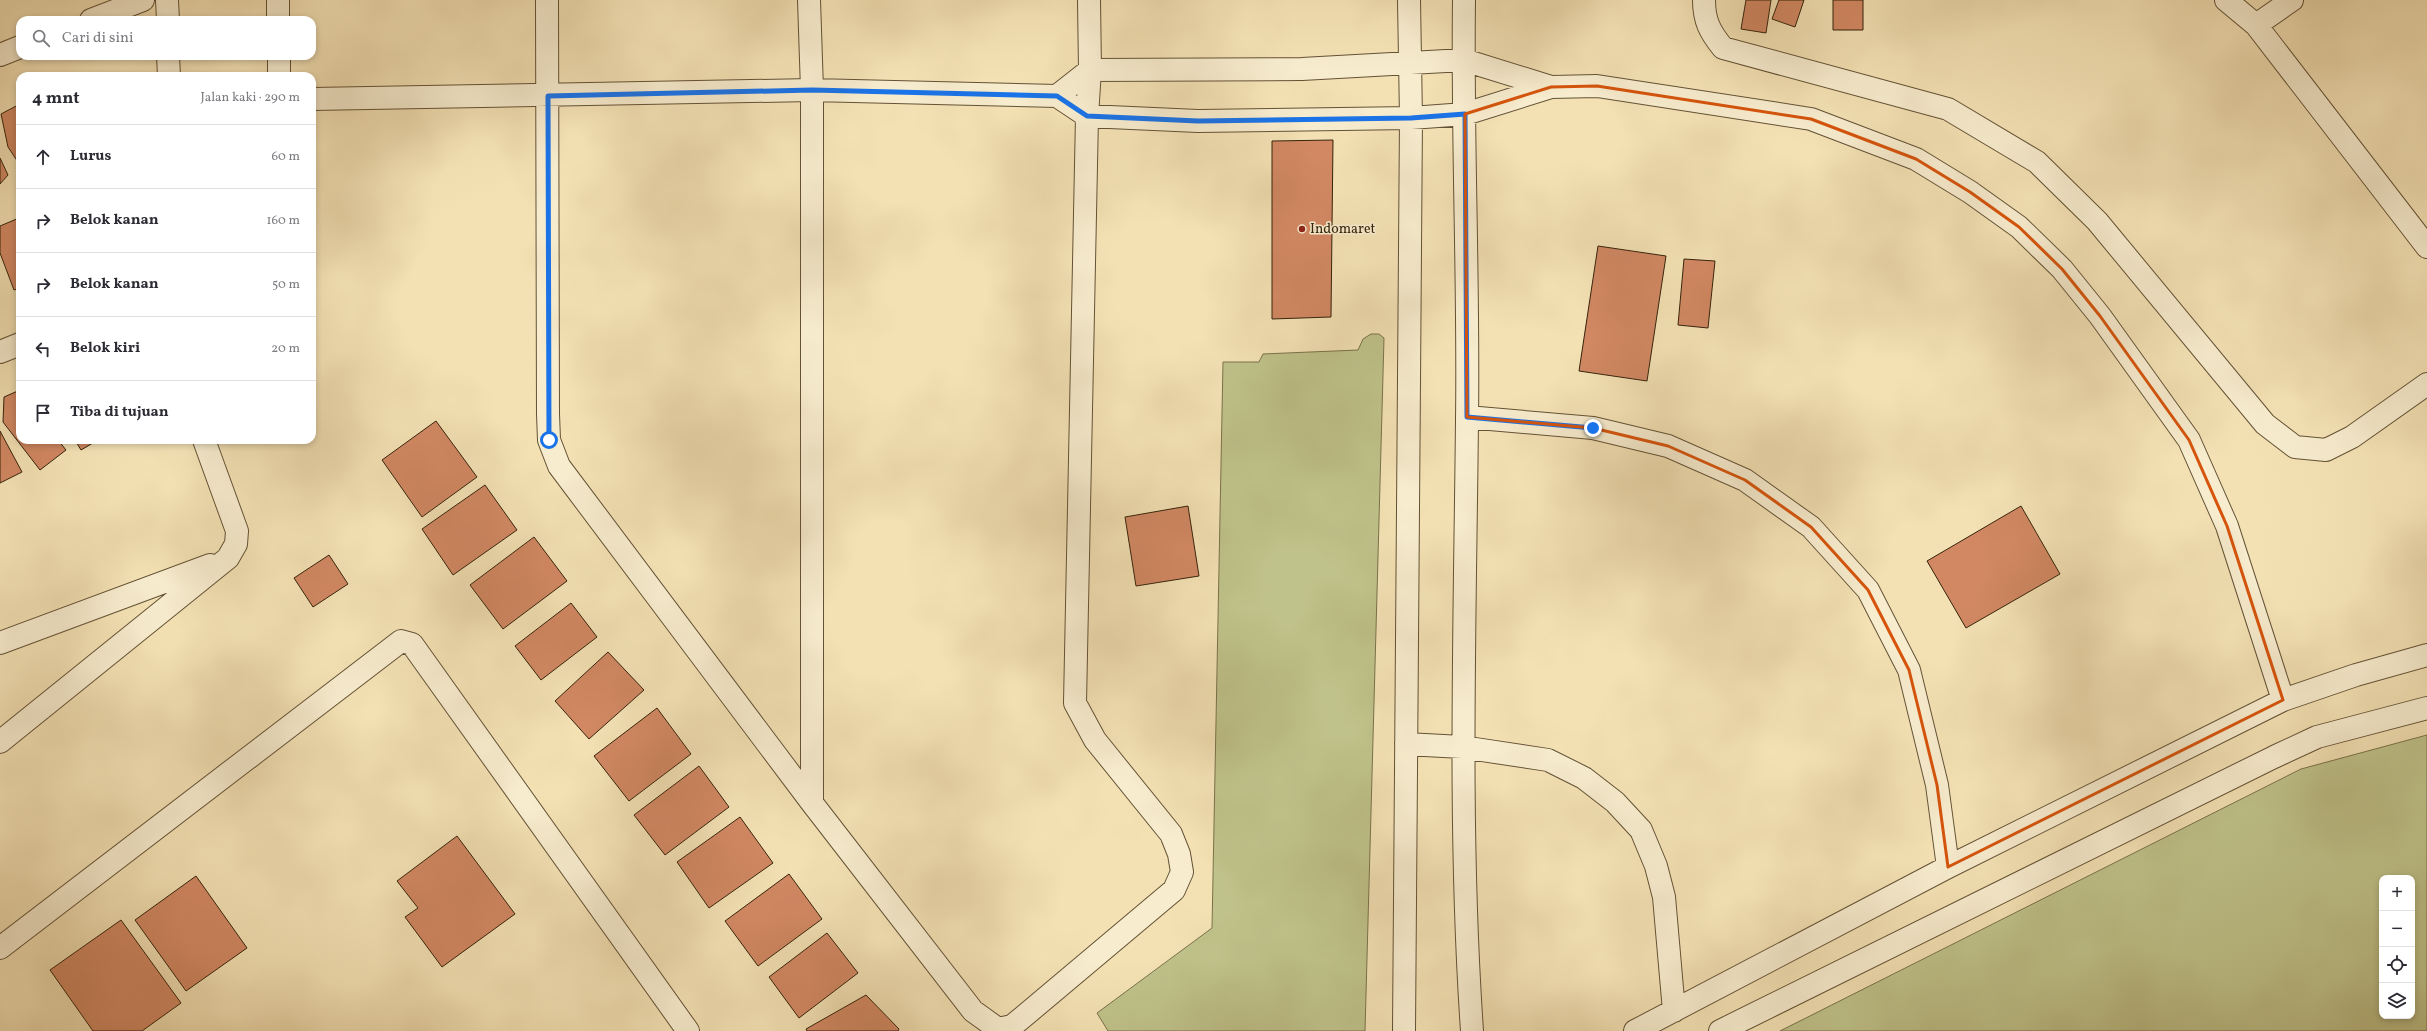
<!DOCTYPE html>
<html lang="id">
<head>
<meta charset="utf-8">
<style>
	:root { --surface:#fff; --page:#f2f2f3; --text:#2b2b33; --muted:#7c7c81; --line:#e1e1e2 }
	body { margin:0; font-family:Vollkorn,serif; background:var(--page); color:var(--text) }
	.controls { position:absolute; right:12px; bottom:12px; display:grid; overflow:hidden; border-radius:8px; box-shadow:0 2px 6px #0003 }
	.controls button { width:36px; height:36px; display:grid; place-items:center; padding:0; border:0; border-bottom:1px solid var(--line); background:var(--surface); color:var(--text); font:20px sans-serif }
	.stop { position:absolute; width:12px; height:12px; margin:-9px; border:3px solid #1a73e8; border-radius:50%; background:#fff }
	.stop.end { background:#1a73e8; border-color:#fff; box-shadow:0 1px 4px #0008 }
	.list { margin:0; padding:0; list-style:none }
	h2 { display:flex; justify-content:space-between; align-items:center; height:52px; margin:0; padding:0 16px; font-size:17px }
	h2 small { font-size:13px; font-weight:400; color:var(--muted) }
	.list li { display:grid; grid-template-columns:26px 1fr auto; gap:12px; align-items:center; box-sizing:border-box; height:64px; padding:0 16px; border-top:1px solid var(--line) }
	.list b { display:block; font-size:15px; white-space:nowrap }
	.list em { font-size:13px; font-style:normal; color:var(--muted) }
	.icon { flex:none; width:22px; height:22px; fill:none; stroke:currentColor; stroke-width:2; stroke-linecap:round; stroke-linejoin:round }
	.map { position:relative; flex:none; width:2427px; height:1031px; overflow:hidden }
	.search { position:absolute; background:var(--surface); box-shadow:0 2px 6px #0003; left:16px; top:16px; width:300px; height:44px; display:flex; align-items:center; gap:10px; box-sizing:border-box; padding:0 14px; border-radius:12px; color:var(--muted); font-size:15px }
	.panel { position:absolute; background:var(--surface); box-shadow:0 2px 6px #0003; left:16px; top:72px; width:300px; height:372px; border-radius:12px }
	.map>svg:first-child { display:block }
	.green { fill:#bfc28a; stroke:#7a724a; fill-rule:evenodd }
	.building { fill:#d18863; stroke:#35230b }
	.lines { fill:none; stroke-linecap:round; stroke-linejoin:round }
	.minor-casing { stroke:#645235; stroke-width:24 }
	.minor { stroke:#f7ecce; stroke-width:22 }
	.route { stroke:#1a73e8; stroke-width:5 }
	.marked { fill:none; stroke:#d6540c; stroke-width:3; stroke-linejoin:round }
	.poi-dot { fill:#8f2418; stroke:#f7ecce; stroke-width:1.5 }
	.labels { text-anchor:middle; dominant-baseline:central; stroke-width:3; stroke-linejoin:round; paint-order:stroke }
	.poi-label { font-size:14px; fill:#35230b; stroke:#f7ecce; text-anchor:start }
</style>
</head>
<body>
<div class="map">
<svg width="2427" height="1031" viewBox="0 0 2427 1031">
	<rect width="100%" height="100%" fill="#f3e1b4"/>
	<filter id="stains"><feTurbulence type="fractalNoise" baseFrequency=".005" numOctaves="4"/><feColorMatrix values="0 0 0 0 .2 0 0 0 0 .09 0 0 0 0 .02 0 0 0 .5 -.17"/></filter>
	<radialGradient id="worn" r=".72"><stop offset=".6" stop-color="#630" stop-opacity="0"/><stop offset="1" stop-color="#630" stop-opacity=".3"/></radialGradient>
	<path class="green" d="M1371,334H1379L1384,338L1365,1031H1108L1097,1013L1212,928L1223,362H1259L1263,354L1358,350L1363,339Z
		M2427,735V1031H1780L2301,769ZM2382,878H2412V1016H2382Z"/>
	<path class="building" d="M1746,0H1771L1766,33L1741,29Z
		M1779,0H1804L1795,27L1772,19Z
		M1833,0H1863V30H1833Z
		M20,104V165L8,147L1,114Z
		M1333,140L1331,317L1272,319V141Z
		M0,158L8,175L0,184Z
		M19,218L20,288L14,290L0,253V226Z
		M1598,246L1666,256L1647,381L1579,371Z
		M1684,259L1715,261L1708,328L1678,325Z
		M20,390V440H58L66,450L40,470L3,422L4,397Z
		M436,421L477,477L422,517L382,460Z
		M0,431L22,472L0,483Z
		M75,440H98L81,450Z
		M485,485L517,530L453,575L422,529Z
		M1188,506L1199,576L1136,586L1125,517Z
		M2021,506L2060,574L1966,628L1927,561Z
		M534,537L567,581L503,629L470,585Z
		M329,555L348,584L313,607L294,578Z
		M571,603L597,637L541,680L515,646Z
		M608,652L644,690L589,739L555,701Z
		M657,708L691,754L629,801L594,756Z
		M699,766L729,807L665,855L634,815Z
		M740,817L773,863L709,908L677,862Z
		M457,836L515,914L442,967L405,917L418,908L397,881Z
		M789,874L822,919L758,966L725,921Z
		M196,876L247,948L186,991L135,920Z
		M121,920L181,1003L142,1031H93L50,970Z
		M827,933L858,973L799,1018L769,977Z
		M866,995L899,1029L898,1031H807L806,1029Z"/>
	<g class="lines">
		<defs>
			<path id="minor" d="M167,0L168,20
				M278,0V20
				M547,0L548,414L549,440L559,466L812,803L973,1011L998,1029L1012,1026L1023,1017L1174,890L1182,872L1179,854L1171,834L1095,740L1075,703L1087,116L1090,70L1089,0
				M809,0L812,90V803
				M1464,0C1462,140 1469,280 1467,420C1465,624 1458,827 1472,1031
				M1704,0C1704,21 1710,32 1723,48L1948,109L2037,162L2097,221L2265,424L2295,447L2326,450L2352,437L2427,384
				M2226,0L2256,25L2427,247
				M91,20L143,0
				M2256,25L2292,0
				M0,55L20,47
				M168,56L169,76
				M279,56V76
				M1057,96L1090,70L1302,69L1464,60L1551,87
				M312,99L812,90L1057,96L1087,116L1198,121L1411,118L1465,114L1551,87L1597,86L1811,119L1916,159L1970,192L2019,227L2062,269L2100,316L2189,440L2227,526L2283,700
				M0,352L20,344
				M1467,417L1593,428L1668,446L1745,480L1811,527L1868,590L1909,670L1937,785L1948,867
				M0,643L210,565
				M0,742L228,558L236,544L237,531L204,440
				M1406,744L1462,747L1548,760L1584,778L1615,802L1641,830L1656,866L1664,897L1674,1011
				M0,948L401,641L412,644L688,1031
				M1404,1031L1411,118L1409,0
				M1635,1031L1948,867L2283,700L2356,675L2427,655
				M1720,1031L2274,757L2317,737L2427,708"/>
		</defs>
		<use href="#minor" class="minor-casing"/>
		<use href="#minor" class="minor"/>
	</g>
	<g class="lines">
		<path class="route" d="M549,440L548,96L812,90L1057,96L1087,116L1198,121L1411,118L1465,114L1467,417L1593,428"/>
	</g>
	<path class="marked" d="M1597,86L1811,119L1916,159L1970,192L2019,227L2062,269L2100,316L2189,440L2227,526L2283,700L1948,867L1937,785L1909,670L1868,590L1811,527L1745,480L1668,446L1593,428L1467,417L1465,114L1551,87Z"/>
	<circle class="poi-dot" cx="1302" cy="229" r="4"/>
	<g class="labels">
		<g class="poi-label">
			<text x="1310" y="229">Indomaret</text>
		</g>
	</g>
	<rect width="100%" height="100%" filter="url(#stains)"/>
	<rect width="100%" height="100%" fill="url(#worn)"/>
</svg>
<div class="controls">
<button>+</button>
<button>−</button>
<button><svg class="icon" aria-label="locate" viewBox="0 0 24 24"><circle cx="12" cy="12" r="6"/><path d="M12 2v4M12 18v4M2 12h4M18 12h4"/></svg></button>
<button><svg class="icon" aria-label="layers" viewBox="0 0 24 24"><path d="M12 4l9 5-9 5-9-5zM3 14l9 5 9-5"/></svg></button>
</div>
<div class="stop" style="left:549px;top:440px"></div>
<div class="stop end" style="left:1593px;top:428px"></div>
<div class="search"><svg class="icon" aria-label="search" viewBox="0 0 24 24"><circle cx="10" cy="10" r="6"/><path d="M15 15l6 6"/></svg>Cari di sini</div>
<section class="panel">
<h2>4 mnt<small>Jalan kaki · 290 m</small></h2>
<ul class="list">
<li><svg class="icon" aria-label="ahead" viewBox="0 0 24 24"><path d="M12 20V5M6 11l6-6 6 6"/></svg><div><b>Lurus</b></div><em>60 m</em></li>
<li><svg class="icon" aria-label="right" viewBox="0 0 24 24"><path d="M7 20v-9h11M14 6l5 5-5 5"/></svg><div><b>Belok kanan</b></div><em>160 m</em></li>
<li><svg class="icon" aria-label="right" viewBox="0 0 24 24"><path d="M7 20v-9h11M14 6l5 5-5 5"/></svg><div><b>Belok kanan</b></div><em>50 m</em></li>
<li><svg class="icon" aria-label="left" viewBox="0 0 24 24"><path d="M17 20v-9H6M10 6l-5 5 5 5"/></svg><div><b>Belok kiri</b></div><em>20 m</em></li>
<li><svg class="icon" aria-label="arrive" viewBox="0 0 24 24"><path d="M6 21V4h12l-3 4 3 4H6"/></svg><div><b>Tiba di tujuan</b></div></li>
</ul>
</section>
</div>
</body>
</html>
